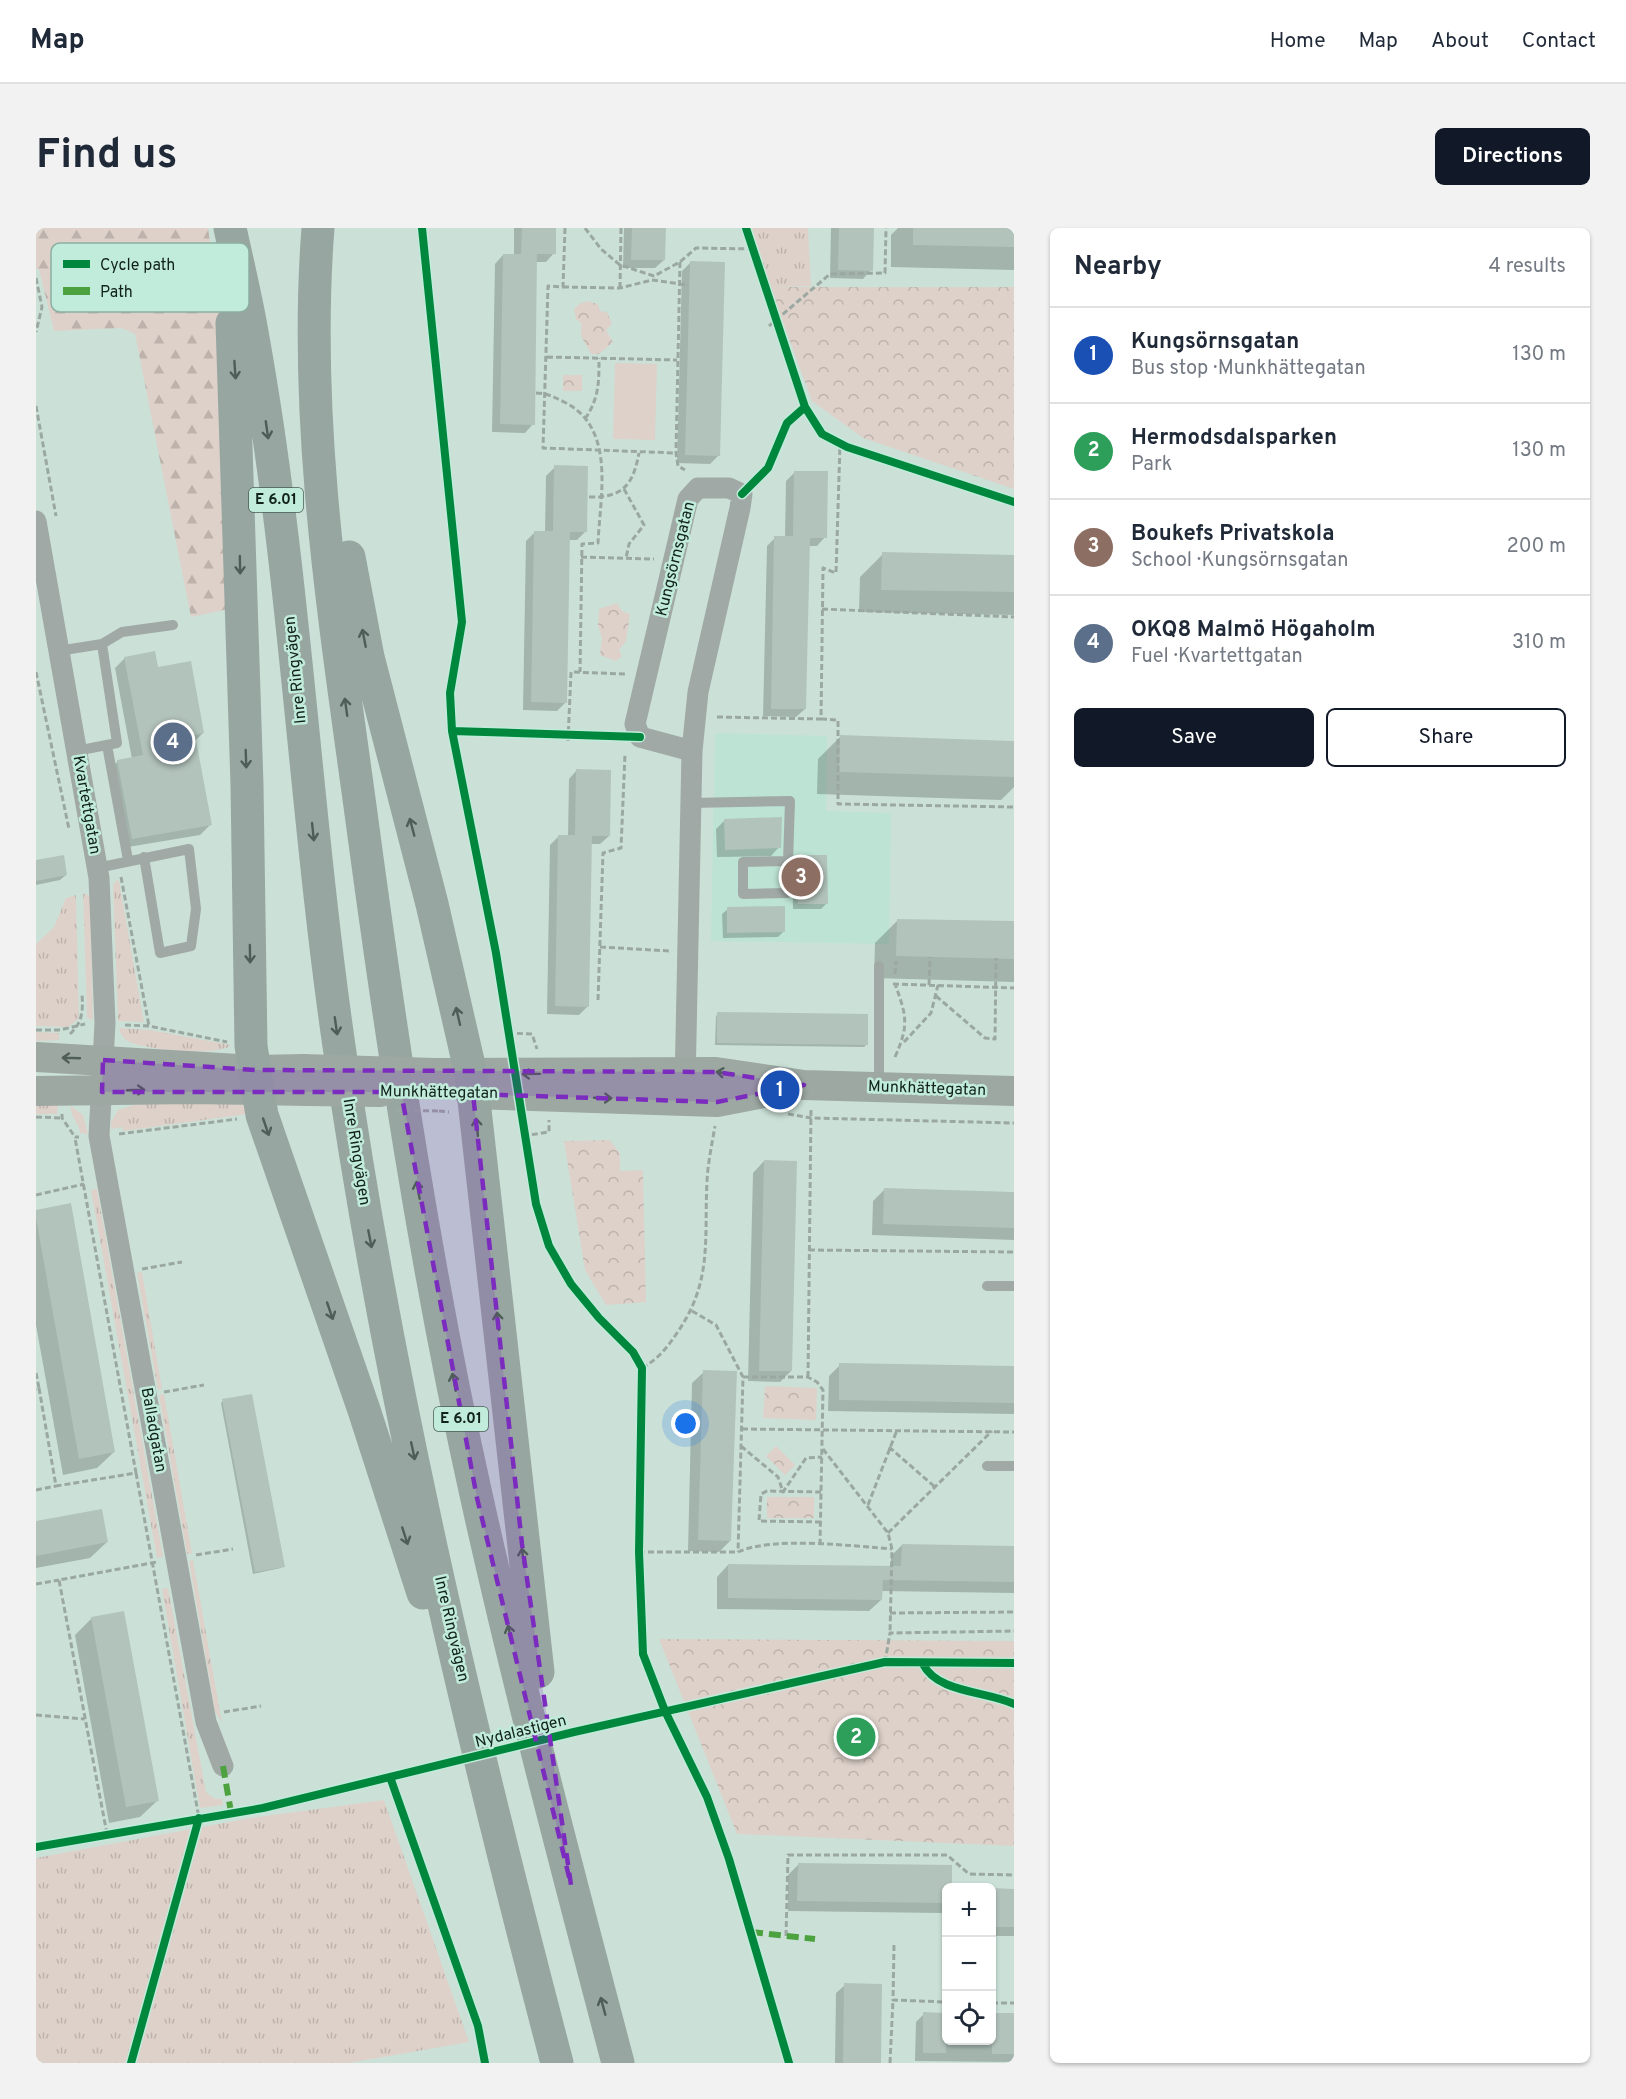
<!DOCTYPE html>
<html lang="en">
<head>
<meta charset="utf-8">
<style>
	:root { --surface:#fff; --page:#f2f2f3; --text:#1f2937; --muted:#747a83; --line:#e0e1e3; --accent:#111827 }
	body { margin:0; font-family:Overpass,sans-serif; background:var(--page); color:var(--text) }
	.controls { position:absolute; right:18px; bottom:18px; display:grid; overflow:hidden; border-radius:9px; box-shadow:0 2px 4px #0004 }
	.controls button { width:54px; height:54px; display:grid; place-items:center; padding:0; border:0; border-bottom:2px solid var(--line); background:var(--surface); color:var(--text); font:30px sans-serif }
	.you { position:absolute; left:650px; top:1196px; width:21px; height:21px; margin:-15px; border:4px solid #fff; border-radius:50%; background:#1a73e8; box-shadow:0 0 0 9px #1a73e833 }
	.badge { display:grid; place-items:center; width:39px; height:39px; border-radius:50%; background:var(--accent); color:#fff; font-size:20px; font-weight:700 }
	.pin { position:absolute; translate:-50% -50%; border:3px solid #fff; box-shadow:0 2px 6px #0006 }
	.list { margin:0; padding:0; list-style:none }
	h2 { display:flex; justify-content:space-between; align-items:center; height:78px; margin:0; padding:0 24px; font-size:26px }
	h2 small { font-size:20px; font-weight:400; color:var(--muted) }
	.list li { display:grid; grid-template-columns:39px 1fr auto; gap:18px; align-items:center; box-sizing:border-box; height:96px; padding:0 24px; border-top:2px solid var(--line) }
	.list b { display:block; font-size:22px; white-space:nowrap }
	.list p { margin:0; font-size:20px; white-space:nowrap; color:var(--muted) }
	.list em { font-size:20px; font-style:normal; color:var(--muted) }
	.actions { display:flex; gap:12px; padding:18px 24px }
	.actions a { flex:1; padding:14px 0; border:2px solid var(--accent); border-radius:9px; text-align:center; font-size:21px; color:var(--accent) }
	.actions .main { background:var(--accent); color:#fff }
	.icon { flex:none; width:33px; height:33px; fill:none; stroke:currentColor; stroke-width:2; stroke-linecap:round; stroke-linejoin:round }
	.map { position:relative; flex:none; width:978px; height:1835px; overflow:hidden; border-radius:9px }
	header { display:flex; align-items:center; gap:36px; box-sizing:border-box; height:84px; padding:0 30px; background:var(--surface); border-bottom:2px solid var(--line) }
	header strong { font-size:28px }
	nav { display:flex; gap:33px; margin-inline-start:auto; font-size:21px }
	.intro { display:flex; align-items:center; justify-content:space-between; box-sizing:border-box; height:144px; padding:0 36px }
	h1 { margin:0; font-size:42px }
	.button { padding:15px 27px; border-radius:9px; background:var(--accent); color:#fff; font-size:21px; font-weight:700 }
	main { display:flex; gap:36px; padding:0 36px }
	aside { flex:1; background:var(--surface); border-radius:9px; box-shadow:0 2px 4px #0004 }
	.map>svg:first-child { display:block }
	.built { fill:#bde3d4 }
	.grass { fill:url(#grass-tufts) }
	.forest { fill:url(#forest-firs) }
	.park { fill:url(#park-crowns) }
	.garden { fill:#ddd1c9 }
	.shadow { fill:#0003 }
	.building { fill:#b2c3bc }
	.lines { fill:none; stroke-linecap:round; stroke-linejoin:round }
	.path { stroke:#9ba8a2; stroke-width:3; stroke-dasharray:6 3; stroke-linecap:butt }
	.lane { stroke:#a0a9a5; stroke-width:10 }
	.street { stroke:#a0a9a5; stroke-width:21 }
	.secondary { stroke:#9da8a3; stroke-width:30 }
	.highway { stroke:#98a6a1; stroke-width:33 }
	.path-bridge { stroke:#9ba8a2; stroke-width:3; stroke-dasharray:6 3; stroke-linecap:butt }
	.secondary-bridge { stroke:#9da8a3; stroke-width:30 }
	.quiet { stroke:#4da240; stroke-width:6; stroke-dasharray:12 6; stroke-linecap:butt }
	.cycleway-casing { stroke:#c1ebda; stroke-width:11 }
	.cycleway { stroke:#00873e; stroke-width:8 }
	.oneway { stroke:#4e5d57 }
	.oneway2 { stroke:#505e58 }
	.marked { fill:#7b2cbf; fill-opacity:0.2; stroke:#7b2cbf; stroke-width:4.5; stroke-dasharray:12 8; stroke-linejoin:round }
	.labels { text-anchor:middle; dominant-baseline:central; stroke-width:5; stroke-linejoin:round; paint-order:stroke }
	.shield { fill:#c1ebda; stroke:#465e54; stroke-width:1.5 }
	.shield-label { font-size:15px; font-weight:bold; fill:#11211b }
	.street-label { font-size:16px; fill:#11211b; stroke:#c1ebda }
	.key { fill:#c1ebda; stroke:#8caea1; stroke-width:1.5 }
	.key-label { font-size:16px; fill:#11211b }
</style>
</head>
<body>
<header>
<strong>Map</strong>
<nav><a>Home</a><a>Map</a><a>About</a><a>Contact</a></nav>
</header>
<div class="intro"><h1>Find us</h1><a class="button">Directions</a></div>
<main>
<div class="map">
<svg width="978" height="1835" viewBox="0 0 978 1835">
	<defs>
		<pattern id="grass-tufts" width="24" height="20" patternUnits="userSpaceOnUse" patternTransform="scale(1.5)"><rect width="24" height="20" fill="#ddd1c9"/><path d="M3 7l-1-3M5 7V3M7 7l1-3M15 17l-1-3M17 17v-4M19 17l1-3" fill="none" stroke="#bdb3ac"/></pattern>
		<pattern id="forest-firs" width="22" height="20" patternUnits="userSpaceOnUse" patternTransform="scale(1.5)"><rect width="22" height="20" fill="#ddd1c9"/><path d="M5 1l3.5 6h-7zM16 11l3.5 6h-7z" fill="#bdb3ac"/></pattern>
		<pattern id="park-crowns" width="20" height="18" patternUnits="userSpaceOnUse" patternTransform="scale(1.5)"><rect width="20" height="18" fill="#ddd1c9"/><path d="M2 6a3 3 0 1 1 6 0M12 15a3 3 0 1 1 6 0" fill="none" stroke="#bdb3ac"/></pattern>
	</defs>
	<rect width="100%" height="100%" fill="#cbe1d8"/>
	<path class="built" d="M679,505L791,508L790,583L855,585L853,716L675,713Z"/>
	<path class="grass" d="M716,0H772L775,58L734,59Z
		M81,652L83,653L108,794L82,793L77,657Z
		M47,665L54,668L57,792L51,790Z
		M40,667L43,791L32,799L0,798V716L18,699L30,670Z
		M83,800L114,802L195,817C184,829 104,822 90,812C86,809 85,805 83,800Z
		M0,804L23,805V812L0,813Z
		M107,874L208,876L219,885L87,903L86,899L75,901V894L82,882Z
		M0,876L22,877L21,886H0Z
		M35,878L47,887L52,906L44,905C43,894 34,890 35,878Z
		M61,961L127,1329L121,1330L55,962Z
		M106,1044L126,1161L122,1162L101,1045Z
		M128,1166L156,1325L151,1326L123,1167Z
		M157,1332L186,1495L179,1483L153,1333Z
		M132,1360L170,1564L179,1571H186L187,1577L164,1580L126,1361Z
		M348,1572L433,1814L313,1835H0V1630L215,1590Z"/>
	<path class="forest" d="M0,0H172L185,91L193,381L155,389L99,106L85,100L18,103L3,41H0Z"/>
	<path class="park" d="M734,59H978V261L827,210L776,173Z
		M551,73L562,76L564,83L571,84L576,96L570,102L577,114L563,126H555L545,108V95L540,91L538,81L543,76Z
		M527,147H546V163H527Z
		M581,375L586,383L594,386L590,413L583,422L586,428L580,433L564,427L566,410L562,398L563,381Z
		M574,912L584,926V943L607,942L610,1074L570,1077L549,1042L528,913Z
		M729,1158L781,1160L780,1192L727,1190Z
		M740,1218L759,1237L749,1247L730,1228Z
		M731,1269H778V1290H731Z
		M623,1411L978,1413V1618L701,1606Z"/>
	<path class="garden" d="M579,135L621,136L619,212L577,211Z"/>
	<path class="shadow" d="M478,0H518V25L510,34H500L497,196L489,205L456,204L459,36L467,27H478Z
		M588,0H629L628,32L619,40H587Z
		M795,0H836L835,42L827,51L794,50Z
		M862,0H978V42L855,39V7Z
		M655,34L683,227L674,236L641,235L646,43Z
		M519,239L549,304L541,312H532L529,475L521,483L487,482L490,313L499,304H509L510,248Z
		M759,244L789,309L781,318H772L769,481L760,489L727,488L731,318L739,310H749L750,253Z
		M847,326L978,328V387L823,384L824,349Z
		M89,430L121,441L167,505L159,513L174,597L164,607L86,620L72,543L82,533L96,531L79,440Z
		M805,508L978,514V559L965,572L781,566L782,531Z
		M541,542L573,608L564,616H555L552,778L543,787L511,786L514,617L523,608H532L533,551Z
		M689,592L743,619L735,628L681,629L680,601Z
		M761,629L791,675L785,681H757L756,634Z
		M0,634L30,647L24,652L0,657Z
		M692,681L747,704L742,709L687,710L686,686Z
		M862,692L978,695V754L838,750L839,715Z
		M682,786L831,816L828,819L679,817L680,788Z
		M728,933L755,1143L744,1154L712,1153L717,945Z
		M849,961L978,965V1012L836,1007L837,973Z
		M0,983L78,1224L61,1240L27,1247L0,1097Z
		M804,1137L978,1140V1186L792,1183L793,1148Z
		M668,1144L694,1313L683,1324L652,1323L656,1155Z
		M187,1173L247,1338L245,1340L217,1346L185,1175Z
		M0,1295L71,1314L54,1330L0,1340Z
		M866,1317L978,1320V1365L845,1363V1372L833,1383L681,1381V1349L692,1337L855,1339V1328Z
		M56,1390L121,1573L104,1589L73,1595L39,1407Z
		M762,1637L914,1639V1660H910V1708H906V1685L752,1683V1647Z
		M956,1662H978V1708H956Z
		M809,1757L844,1835H799L800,1765Z
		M888,1786H910V1812H956V1787H978V1834L879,1833L880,1794Z"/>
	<path class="building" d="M486,0H520V26H501L499,197L464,196L467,26H485Z
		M596,0H630L629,32H595Z
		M803,0H838L837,43L802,42Z
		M877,0H978V19L877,17Z
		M654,33L689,34L684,228L649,227Z
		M518,237L552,238L551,304H534L531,475L495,474L498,303H517Z
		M758,243H792L791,310H774L770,481H735L738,308H757Z
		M846,324L978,327V364L845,362Z
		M119,423L122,439L155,433L168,505L159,507L176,597L96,611L81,532L107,527L88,429Z
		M804,507L978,513V549L803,544Z
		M540,541L575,542L574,608H556L553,779L519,778L522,607H539Z
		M746,589L745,620L689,622L688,591Z
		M28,627L31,647L0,653V632Z
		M761,627H791L792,676H762Z
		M749,678V704L691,705V679Z
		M861,691L978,693V731L860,728Z
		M681,784L832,786V817L681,815Z
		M728,932L761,933L756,1143H723Z
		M848,960L978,964V1000L847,996Z
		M35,975L79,1224L43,1231L0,990V982Z
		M803,1135L978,1138V1175L803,1172Z
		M667,1142L701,1143L695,1313L662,1312Z
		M216,1166L249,1339L219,1344L186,1171Z
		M66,1281L72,1314L0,1328V1293Z
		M866,1316L978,1318V1354L847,1352L846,1372L692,1370V1336L865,1338Z
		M88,1383L123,1573L90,1579L55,1389Z
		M762,1635L916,1637V1659H910V1675L761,1673Z
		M956,1660L978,1661V1699H956Z
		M808,1755L846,1756L845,1835H807Z
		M887,1784L910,1785V1825H887Z
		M956,1785H978V1826H956Z"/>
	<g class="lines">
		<path class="path" d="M529,0L527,59L512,58L507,220L640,225
			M549,0L565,21L584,37L618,48L644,34L660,20L716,21
			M644,34L640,225L642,238L649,242
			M0,50L6,79L0,104
			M527,59L584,60L616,52L652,57
			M584,60L585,0
			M733,98L794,46L849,45L850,0
			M511,129L641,132
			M500,165C512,165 520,170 530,175C580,201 564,269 562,315L546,316L544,444
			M0,178L20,288
			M549,191C563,170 563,155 563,130
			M588,261L608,297L593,316L590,330
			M553,269C587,270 597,257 603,225
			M545,329L618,331
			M786,381L978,389
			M0,444L33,601
			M681,489L785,491L787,340L800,345L804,216
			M785,491L802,492V576L978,579
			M532,513L535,444L590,446
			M85,649L113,798
			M564,719L634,723
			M859,746L860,733
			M857,756L978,760
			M893,757L894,729
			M900,768L949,810L959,811L960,730
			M562,772L567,625L585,620L589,526
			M89,797L113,798L191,814
			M0,802H24L49,796
			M472,805L496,806L501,821
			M34,806C47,794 47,782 46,766
			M868,814L895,785L902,757
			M859,829C873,797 871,789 859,756
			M403,883L413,884
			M26,886V890L39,909H43
			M752,886L775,890L978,895
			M0,889L25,890
			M83,906L201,891
			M487,908L513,904V892
			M0,967L48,956
			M773,1022L978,1024
			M106,1041L146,1034
			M656,1083L680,1097L707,1149L702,1324
			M606,1140C622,1131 631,1120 641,1105C677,1053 668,1012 671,953C672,934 676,916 679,898
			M0,1145L3,1160L0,1161
			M707,1149H772L781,1154L787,1162L784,1317
			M772,1149L775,881
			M3,1160L20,1258L100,1245L39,910
			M128,1164L168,1157
			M706,1201L978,1204
			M705,1218L742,1249L747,1264L770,1230L786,1229
			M853,1219L899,1259
			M787,1221L852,1305L856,1321L854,1405
			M100,1245L163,1590
			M0,1262L20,1258
			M832,1277L861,1202
			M785,1294L723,1293L725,1266L731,1263L785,1264
			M852,1305L956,1203
			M603,1324H702C737,1308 815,1318 856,1321
			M160,1327L197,1321
			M0,1356L23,1352
			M854,1385L978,1384
			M849,1434L854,1405L978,1403
			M188,1484L225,1478
			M0,1487L49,1491
			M71,1606L23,1352L121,1334
			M0,1622L1,1618
			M750,1708L752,1627H911L933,1646L978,1647
			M858,1717L857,1772L910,1774
			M956,1775H978
			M854,1835L857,1772"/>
		<path class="lane" d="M22,423L66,416L86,404L137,397
			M71,517L92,632
			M40,523L81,515L66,416
			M655,575L754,573L751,665L707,666V634L752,633
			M61,640L153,621L160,681L155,718L124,725L108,629
			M843,856V738
			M951,1058H978
			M951,1238H978"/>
		<path class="street" d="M0,293L63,650L69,795L63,908L170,1494L187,1538
			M649,857L656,523L662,464L704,280L706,266L693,260H662L652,271L599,496L604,509L656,523"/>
		<path class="secondary" d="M0,829L219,842L267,841
			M399,845L680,844L768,857L978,863
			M0,863L157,861L272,863
			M434,866L681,874L748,861"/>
		<path class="highway" d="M194,0C202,37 211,73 217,110C259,344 269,583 303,818C352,1161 433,1500 521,1835
			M282,0C267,193 298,388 324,578C355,810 390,1043 441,1271C483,1460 533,1648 582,1835
			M196,95L211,557L215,818L226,887L328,1182L387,1365
			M313,329L332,429L396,676L435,846L502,1444"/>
		<path class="path-bridge" d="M360,882L403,883"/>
		<path class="secondary-bridge" d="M267,841L399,845
			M272,863L344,864"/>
		<path class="quiet" d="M187,1538L195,1584
			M715,1704L779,1711"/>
		<defs>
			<path id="cycleway" d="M386,0L426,394L414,465L416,503L460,725L500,976L513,1018L535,1056L563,1090L597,1124L606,1140L603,1324L607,1426L629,1483L671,1569L693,1631L753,1835
				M710,0L769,179L786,206L811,219L978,274
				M706,266L732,240L751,195L769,179
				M416,503L604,509
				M887,1436C901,1465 951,1463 978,1476
				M354,1549L442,1798L449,1835
				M0,1619L227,1580L538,1504L849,1434L978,1435
				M95,1835L163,1590"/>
		</defs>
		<use href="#cycleway" class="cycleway-casing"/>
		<use href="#cycleway" class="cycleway"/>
	</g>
	<defs><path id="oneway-shaft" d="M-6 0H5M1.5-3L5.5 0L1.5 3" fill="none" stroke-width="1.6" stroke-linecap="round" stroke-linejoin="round" transform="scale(1.5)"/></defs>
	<g class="oneway">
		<use href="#oneway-shaft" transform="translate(199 142) rotate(86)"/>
		<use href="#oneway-shaft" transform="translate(231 202) rotate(82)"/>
		<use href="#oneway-shaft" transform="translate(204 337) rotate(89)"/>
		<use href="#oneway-shaft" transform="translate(328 410) rotate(-101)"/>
		<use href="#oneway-shaft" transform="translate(310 479) rotate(-98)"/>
		<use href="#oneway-shaft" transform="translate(210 531) rotate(88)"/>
		<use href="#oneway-shaft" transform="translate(376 599) rotate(-105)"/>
		<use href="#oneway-shaft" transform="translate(277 604) rotate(84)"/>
		<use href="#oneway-shaft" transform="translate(214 726) rotate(89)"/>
		<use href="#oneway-shaft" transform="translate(422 788) rotate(-103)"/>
		<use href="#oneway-shaft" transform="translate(300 798) rotate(82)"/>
		<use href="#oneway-shaft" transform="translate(230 899) rotate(71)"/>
		<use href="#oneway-shaft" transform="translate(441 899) rotate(-96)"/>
		<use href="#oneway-shaft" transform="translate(382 962) rotate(-101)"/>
		<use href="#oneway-shaft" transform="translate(334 1011) rotate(79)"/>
		<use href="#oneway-shaft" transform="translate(294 1083) rotate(71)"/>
		<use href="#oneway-shaft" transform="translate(462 1093) rotate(-96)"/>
		<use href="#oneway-shaft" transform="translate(418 1154) rotate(-101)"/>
		<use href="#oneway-shaft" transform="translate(377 1223) rotate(78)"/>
		<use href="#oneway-shaft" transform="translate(369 1308) rotate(72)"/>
		<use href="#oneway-shaft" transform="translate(487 1329) rotate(-97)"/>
		<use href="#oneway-shaft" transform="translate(474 1406) rotate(-104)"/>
		<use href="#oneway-shaft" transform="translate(567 1778) rotate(-105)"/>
	</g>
	<g class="oneway2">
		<use href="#oneway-shaft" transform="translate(35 830) rotate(-178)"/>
		<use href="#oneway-shaft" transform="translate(689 845) rotate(-172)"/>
		<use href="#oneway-shaft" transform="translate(495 846) rotate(179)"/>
		<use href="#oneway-shaft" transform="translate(100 862) rotate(-2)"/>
		<use href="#oneway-shaft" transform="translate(567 870) rotate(2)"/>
	</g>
	<path class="marked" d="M67,832L219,842L680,844L768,857L681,874L437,866L486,1316L535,1657L441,1270L365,864H66Z"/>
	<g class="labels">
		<g class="shield">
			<rect x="213" y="260" width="54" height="24" rx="4.5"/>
			<rect x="398" y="1179" width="54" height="24" rx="4.5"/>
		</g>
		<g class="shield-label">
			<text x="240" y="272">E 6.01</text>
			<text x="425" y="1191">E 6.01</text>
		</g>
		<g class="street-label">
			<text transform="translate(640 331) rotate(-76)">Kungsörnsgatan</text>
			<text transform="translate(260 442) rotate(-96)">Inre Ringvägen</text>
			<text transform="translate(50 577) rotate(80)">Kvartettgatan</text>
			<text transform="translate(891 861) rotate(2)">Munkhättegatan</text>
			<text transform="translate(403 865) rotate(1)">Munkhättegatan</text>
			<text transform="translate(320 924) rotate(81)">Inre Ringvägen</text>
			<text transform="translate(117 1202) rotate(80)">Balladgatan</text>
			<text transform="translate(415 1401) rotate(77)">Inre Ringvägen</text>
			<text transform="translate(485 1504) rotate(-14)">Nydalastigen</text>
		</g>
	</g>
	<rect x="15" y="15" width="198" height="69" rx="9" class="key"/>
	<rect x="27" y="32" width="27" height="8" fill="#00873e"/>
	<rect x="27" y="59" width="27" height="8" fill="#4da240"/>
	<g class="key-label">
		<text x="64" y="42">Cycle path</text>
		<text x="64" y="69">Path</text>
	</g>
</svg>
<div class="controls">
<button>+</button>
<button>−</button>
<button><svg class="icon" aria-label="locate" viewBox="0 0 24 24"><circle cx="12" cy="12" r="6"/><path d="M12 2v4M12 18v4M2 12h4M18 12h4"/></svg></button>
</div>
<div class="you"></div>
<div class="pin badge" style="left:744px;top:862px;background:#1a4fb4">1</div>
<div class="pin badge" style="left:820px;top:1509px;background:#2e9e5b">2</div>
<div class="pin badge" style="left:765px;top:649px;background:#8d6e63">3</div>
<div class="pin badge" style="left:137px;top:514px;background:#5c6f8a">4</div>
</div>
<aside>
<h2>Nearby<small>4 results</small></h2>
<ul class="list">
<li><span class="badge" style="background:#1a4fb4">1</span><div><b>Kungsörnsgatan</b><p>Bus stop · Munkhättegatan</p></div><em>130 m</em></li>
<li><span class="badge" style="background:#2e9e5b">2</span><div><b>Hermodsdalsparken</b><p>Park</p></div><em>130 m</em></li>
<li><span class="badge" style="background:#8d6e63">3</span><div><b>Boukefs Privatskola</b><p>School · Kungsörnsgatan</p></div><em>200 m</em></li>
<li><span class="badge" style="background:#5c6f8a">4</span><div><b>OKQ8 Malmö Högaholm</b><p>Fuel · Kvartettgatan</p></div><em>310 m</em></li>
</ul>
<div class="actions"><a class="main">Save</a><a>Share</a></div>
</aside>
</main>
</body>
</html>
